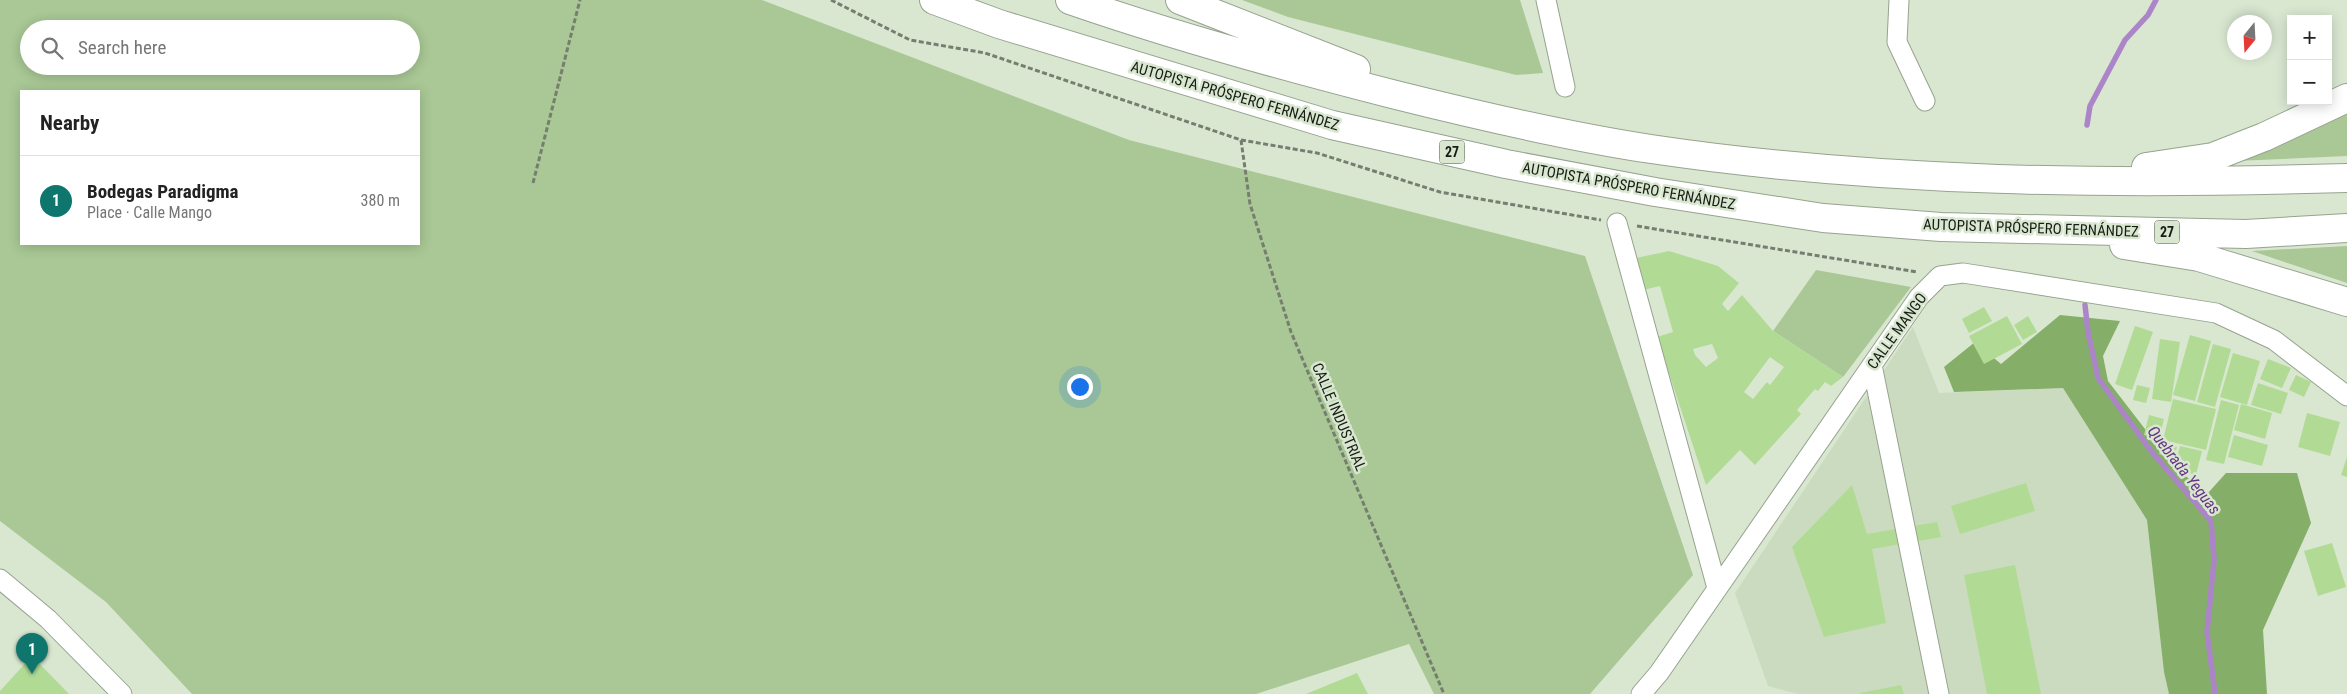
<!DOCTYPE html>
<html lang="en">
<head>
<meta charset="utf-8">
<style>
	:root { --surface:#fff; --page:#f2f2f2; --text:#222; --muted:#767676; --line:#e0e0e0; --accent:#0f766e }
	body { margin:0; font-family:"Roboto Condensed",sans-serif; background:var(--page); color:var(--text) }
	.controls { position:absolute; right:15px; top:15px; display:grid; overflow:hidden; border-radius:0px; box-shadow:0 2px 12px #0003 }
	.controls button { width:45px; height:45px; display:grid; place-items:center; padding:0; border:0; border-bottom:1px solid var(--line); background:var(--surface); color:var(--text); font:25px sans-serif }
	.compass { position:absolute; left:2227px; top:15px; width:45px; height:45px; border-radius:50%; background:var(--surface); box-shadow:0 2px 12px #0003; rotate:198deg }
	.you { position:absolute; left:1079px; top:386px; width:18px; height:18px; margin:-12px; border:4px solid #fff; border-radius:50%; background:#1a73e8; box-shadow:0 0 0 8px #1a73e833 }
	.badge { display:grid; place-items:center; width:32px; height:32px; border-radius:50%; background:var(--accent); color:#fff; font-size:16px; font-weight:700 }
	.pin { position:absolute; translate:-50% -41px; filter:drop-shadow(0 1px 2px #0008) }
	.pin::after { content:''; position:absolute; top:26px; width:18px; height:15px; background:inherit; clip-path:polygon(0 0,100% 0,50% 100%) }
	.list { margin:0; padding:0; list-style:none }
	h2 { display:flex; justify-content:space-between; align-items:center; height:65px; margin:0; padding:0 20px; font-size:21px }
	h2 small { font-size:16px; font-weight:400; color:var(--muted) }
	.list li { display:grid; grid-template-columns:32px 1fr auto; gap:15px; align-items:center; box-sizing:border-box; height:90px; padding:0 20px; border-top:1px solid var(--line) }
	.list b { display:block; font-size:19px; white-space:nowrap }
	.list p { margin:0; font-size:16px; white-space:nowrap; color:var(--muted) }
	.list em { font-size:16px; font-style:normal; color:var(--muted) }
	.icon { flex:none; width:28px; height:28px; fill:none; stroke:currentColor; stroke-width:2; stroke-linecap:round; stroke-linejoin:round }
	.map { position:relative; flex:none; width:2347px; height:694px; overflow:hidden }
	.search { position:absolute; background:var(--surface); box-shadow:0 2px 12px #0003; left:20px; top:20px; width:400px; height:55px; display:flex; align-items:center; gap:12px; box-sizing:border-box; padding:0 18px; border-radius:28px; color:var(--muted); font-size:19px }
	.panel { position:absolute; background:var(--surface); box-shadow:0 2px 12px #0003; left:20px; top:90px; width:400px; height:155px; border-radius:0px }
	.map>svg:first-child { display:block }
	.built { fill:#cadbbf }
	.green { fill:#a9c895; fill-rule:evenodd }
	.forest { fill:#85ae69 }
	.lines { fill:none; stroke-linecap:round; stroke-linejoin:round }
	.stream { stroke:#ac85c8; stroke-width:5.5 }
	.building { fill:#b1db95; fill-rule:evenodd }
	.minor-casing { stroke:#96a38e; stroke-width:21 }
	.highway-casing { stroke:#96a38e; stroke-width:30 }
	.path { stroke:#757e6f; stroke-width:3; stroke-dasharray:5 2.5; stroke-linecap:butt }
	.minor { stroke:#fff; stroke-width:19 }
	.highway { stroke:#fff; stroke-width:28 }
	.labels { text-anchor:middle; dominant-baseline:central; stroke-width:5; stroke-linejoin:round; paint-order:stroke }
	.shield { fill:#d9e7d1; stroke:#51594d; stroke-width:1 }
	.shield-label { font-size:14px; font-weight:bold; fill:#171c14 }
	.street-label { font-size:15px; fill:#171c14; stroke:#d9e7d1 }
	.water-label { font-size:16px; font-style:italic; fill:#663485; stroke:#d9e7d1 }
</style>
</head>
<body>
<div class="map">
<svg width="2347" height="694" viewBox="0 0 2347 694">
	<rect width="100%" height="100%" fill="#d9e7d1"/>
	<path class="built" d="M1913,327L1939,393L2063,388L2147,520L2164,672L2169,694H1798L1768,686L1735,593Z"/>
	<path class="green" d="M0,0H762L1129,140L1585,256L1693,575L1590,694H1434L1409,644L1256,694H192L106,602L0,521ZM29,29H411V66H29ZM419,91V244H21V91Z
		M1242,0H1520L1543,73L1516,75L1288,17Z
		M2347,113V156L2235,161Z
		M2347,246V283L2252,251Z
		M1816,270L1911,287L1843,377L1773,331Z"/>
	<path class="forest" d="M2060,315L2120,321L2103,356L2108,381L2175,468L2208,493L2226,473H2297L2311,523L2263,630L2267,694H2169L2164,672L2147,520L2063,388L1954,392L1944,367L1975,342L2001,364Z"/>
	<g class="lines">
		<path class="stream" d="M2087,125L2090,106L2125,40L2148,15L2156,0
			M2085,305L2088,332L2098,378L2151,451L2211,521L2214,560L2207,632L2215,694"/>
	</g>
	<path class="building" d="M1669,251L1718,266L1739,283L1722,304L1728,311L1742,295L1773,331L1843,377L1831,386L1825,382L1818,391L1815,389L1797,410L1801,414L1755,465L1740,450L1706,485L1657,337L1673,332L1660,286L1643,290L1636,258ZM1712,344L1718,358L1706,367L1695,355L1693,349ZM1770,357L1784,367L1770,385L1767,382L1753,399L1744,392Z
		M1984,307L1992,321L1969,333L1962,319Z
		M2007,316L2022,344L1984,364L1969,336Z
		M2028,316L2037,332L2023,340L2014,325Z
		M2135,326L2153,332L2132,390L2115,384Z
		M2190,335L2211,341L2195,401L2173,395Z
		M2160,339L2180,342L2171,402L2152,399Z
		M2213,344L2231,349L2215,407L2197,402Z
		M2233,353L2260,361L2247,405L2220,397Z
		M2268,359L2291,368L2282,388L2260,379Z
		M2296,375L2311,382L2304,397L2289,390Z
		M2258,383L2288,393L2281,414L2251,405Z
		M2137,385L2150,388L2146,403L2133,400Z
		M2173,399L2216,409L2206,450L2163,440Z
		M2221,400L2239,405L2224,464L2206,460Z
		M2241,404L2272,413L2265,439L2234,430Z
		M2307,413L2340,422L2330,456L2298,447Z
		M2149,415L2164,419L2159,439L2144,435Z
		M2234,435L2268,445L2262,466L2228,457Z
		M2162,443L2177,447L2174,458L2159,454Z
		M2180,446L2202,451L2196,475L2174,469Z
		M2347,457V477L2341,475Z
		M2026,483L2035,511L1960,534L1951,506Z
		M1852,485L1867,534L1937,522L1941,537L1872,549L1886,623L1824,637L1792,547Z
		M2332,543L2346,587L2318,596L2304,551Z
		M2015,565L2041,694H1987L1964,575Z
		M32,656L69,694H0V691Z
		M1357,673L1368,694H1306Z
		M1901,685L1904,694H1860V693Z"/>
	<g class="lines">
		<defs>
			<path id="minor" d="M1546,0L1565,87
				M1899,0L1897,42L1925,101
				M1617,223L1717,588
				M1872,365L1939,694
				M0,579L48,619L122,694
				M1641,694L1659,673L1919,297L1940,276L1963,273L2216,313L2274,340L2347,396"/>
			<path id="highway" d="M934,0L999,24L1332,125L1506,164L1655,192L1823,218L1941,227L2246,234L2347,228
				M1070,0C1177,37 1286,67 1396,95C1480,116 1565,136 1651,149C1879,183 2116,185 2347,178
				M1180,0L1356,69
				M2146,167L2213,157L2264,137L2347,98
				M2124,245L2199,257L2347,302"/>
		</defs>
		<use href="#minor" class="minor-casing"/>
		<use href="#highway" class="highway-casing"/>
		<path class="path" d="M831,0L910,40L985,53L1241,140L1317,153L1440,192L1601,220
			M1241,140L1250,204L1291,332L1444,694
			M533,183L580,0
			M1637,226L1917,272"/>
		<use href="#minor" class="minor"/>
		<use href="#highway" class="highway"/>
	</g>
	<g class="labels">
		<g class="shield">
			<rect x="1439.5" y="140.5" width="25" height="23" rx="4"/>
			<rect x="2154.5" y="220.5" width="25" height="23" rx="4"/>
		</g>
		<g class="shield-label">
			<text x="1452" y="152">27</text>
			<text x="2167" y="232">27</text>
		</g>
		<g class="street-label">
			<text transform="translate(1235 96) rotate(16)">AUTOPISTA PRÓSPERO FERNÁNDEZ</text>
			<text transform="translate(1629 186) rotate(10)">AUTOPISTA PRÓSPERO FERNÁNDEZ</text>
			<text transform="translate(2031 228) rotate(2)">AUTOPISTA PRÓSPERO FERNÁNDEZ</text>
			<text transform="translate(1897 331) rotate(-54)">CALLE MANGO</text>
			<text transform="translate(1339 417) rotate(67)">CALLE INDUSTRIAL</text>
		</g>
		<g class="water-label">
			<text transform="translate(2184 470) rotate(52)">Quebrada Yeguas</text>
		</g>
	</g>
</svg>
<div class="controls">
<button>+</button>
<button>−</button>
</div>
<svg class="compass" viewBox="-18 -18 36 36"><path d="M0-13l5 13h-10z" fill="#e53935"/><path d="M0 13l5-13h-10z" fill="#767676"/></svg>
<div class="you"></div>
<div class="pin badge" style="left:32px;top:674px">1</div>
<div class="search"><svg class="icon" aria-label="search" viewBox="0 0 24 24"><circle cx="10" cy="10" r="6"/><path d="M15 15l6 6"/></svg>Search here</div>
<section class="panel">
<h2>Nearby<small></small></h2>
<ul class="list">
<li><span class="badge">1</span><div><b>Bodegas Paradigma</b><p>Place · Calle Mango</p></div><em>380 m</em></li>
</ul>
</section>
</div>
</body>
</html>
